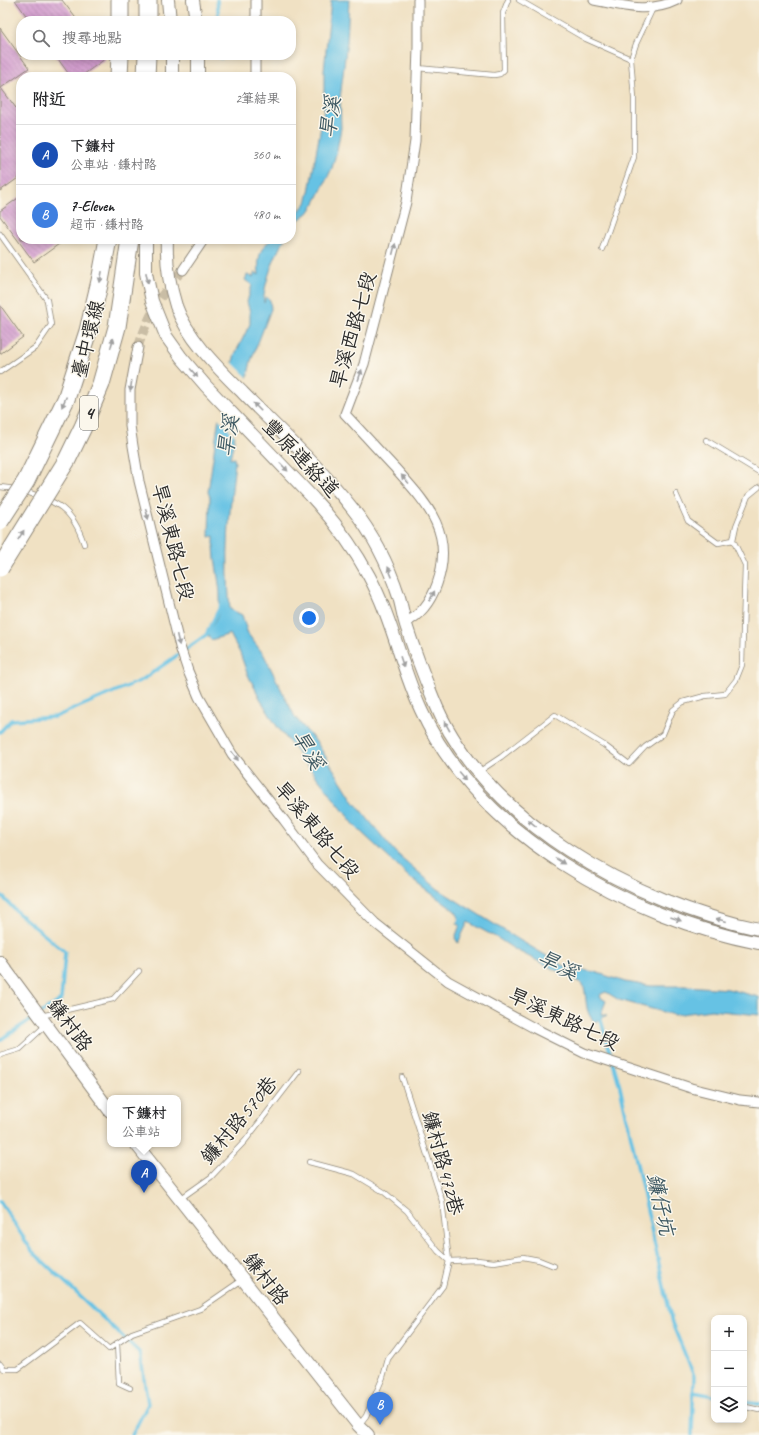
<!DOCTYPE html>
<html lang="zh-TW">
<head>
<meta charset="utf-8">
<style>
	:root { --surface:#fff; --page:#f2f2f2; --text:#202124; --muted:#757577; --line:#e0e0e0; --accent:#db2777 }
	body { margin:0; font-family:Caveat,"LXGW WenKai TC",sans-serif; background:var(--page); color:var(--text) }
	.controls { position:absolute; right:12px; bottom:12px; display:grid; overflow:hidden; border-radius:8px; box-shadow:0 2px 6px #0003 }
	.controls button { width:36px; height:36px; display:grid; place-items:center; padding:0; border:0; border-bottom:1px solid var(--line); background:var(--surface); color:var(--text); font:20px sans-serif }
	.you { position:absolute; left:309px; top:618px; width:14px; height:14px; margin:-10px; border:3px solid #fff; border-radius:50%; background:#1a73e8; box-shadow:0 0 0 6px #1a73e833 }
	.badge { display:grid; place-items:center; width:26px; height:26px; border-radius:50%; background:var(--accent); color:#fff; font-size:13px; font-weight:700 }
	.pin { position:absolute; translate:-50% -33px; filter:drop-shadow(0 1px 2px #0008) }
	.pin::after { content:''; position:absolute; top:21px; width:14px; height:12px; background:inherit; clip-path:polygon(0 0,100% 0,50% 100%) }
	.popup { position:absolute; left:107px; top:1095px; width:74px; height:52px; box-sizing:border-box; display:grid; place-content:center; border-radius:8px; background:var(--surface); filter:drop-shadow(0 1px 3px #0005); font-size:13px; white-space:nowrap; color:var(--muted) }
	.popup b { font-size:15px; color:var(--text) }
	.popup::after { content:''; position:absolute; left:50%; top:100%; margin-left:-8px; border:8px solid transparent; border-top-color:var(--surface) }
	.list { margin:0; padding:0; list-style:none }
	h2 { display:flex; justify-content:space-between; align-items:center; height:52px; margin:0; padding:0 16px; font-size:17px }
	h2 small { font-size:13px; font-weight:400; color:var(--muted) }
	.list li { display:grid; grid-template-columns:26px 1fr auto; gap:12px; align-items:center; box-sizing:border-box; height:60px; padding:0 16px; border-top:1px solid var(--line) }
	.list b { display:block; font-size:15px; white-space:nowrap }
	.list p { margin:0; font-size:13px; white-space:nowrap; color:var(--muted) }
	.list em { font-size:13px; font-style:normal; color:var(--muted) }
	.icon { flex:none; width:22px; height:22px; fill:none; stroke:currentColor; stroke-width:2; stroke-linecap:round; stroke-linejoin:round }
	.map { position:relative; flex:none; width:759px; height:1435px; overflow:hidden }
	.search { position:absolute; background:var(--surface); box-shadow:0 2px 6px #0003; left:16px; top:16px; width:280px; height:44px; display:flex; align-items:center; gap:10px; box-sizing:border-box; padding:0 14px; border-radius:16px; color:var(--muted); font-size:15px }
	.panel { position:absolute; background:var(--surface); box-shadow:0 2px 6px #0003; left:16px; top:72px; width:280px; height:172px; border-radius:16px }
	.map>svg:first-child { display:block }
	.water { fill:#66c2e4; stroke:#487688 }
	.pier { fill:#f0e1c3 }
	.lines { fill:none; stroke-linecap:round; stroke-linejoin:round }
	.stream { stroke:#66c2e4; stroke-width:3.5 }
	.building { fill:url(#building-back-hatch) }
	.minor-tunnel { stroke:#c9bda5; stroke-width:9; stroke-dasharray:9 4.5; stroke-linecap:butt }
	.service-casing { stroke:#8e8677; stroke-width:6 }
	.minor-casing { stroke:#8e8677; stroke-width:11 }
	.tertiary-casing { stroke:#8e8677; stroke-width:14 }
	.motorway-casing { stroke:#8e8677; stroke-width:19 }
	.service { stroke:#fff; stroke-width:4.5 }
	.minor { stroke:#fff; stroke-width:9 }
	.tertiary { stroke:#fff; stroke-width:12 }
	.motorway { stroke:#fff; stroke-width:17 }
	.motorway-bridge-casing { stroke:#8e8677; stroke-width:19; stroke-linecap:butt }
	.motorway-bridge { stroke:#fff; stroke-width:17 }
	.oneway { fill:#a0a0a0 }
	.labels { text-anchor:middle; dominant-baseline:central; stroke-width:3; stroke-linejoin:round; paint-order:stroke }
	.shield { fill:#fbf7ec; stroke:#696865; stroke-width:1 }
	.shield-label { font-size:19px; font-weight:bold; fill:#2b2b2b }
	.street-label { font-size:20px; fill:#2b2b2b; stroke:#fbf7ec }
	.water-label { font-size:21px; font-style:italic; fill:#3d5862; stroke:#fbf7ec }
</style>
</head>
<body>
<div class="map">
<svg width="759" height="1435" viewBox="0 0 759 1435">
	<defs>
		<pattern id="building-back-hatch" width="6" height="6" patternUnits="userSpaceOnUse"><rect width="6" height="6" fill="#d097cc"/><path d="M-1 5l2 2M0 0l6 6M5-1l2 2" fill="none" stroke="#a97ba6"/></pattern>
	</defs>
	<rect width="100%" height="100%" fill="#fbf7ec"/>
	<filter id="ink" filterUnits="userSpaceOnUse"><feTurbulence type="fractalNoise" baseFrequency=".025" numOctaves="2"/><feDisplacementMap in="SourceGraphic" scale="8" xChannelSelector="R" yChannelSelector="G"/><feConvolveMatrix kernelMatrix="1 2 1 2 8 2 1 2 1" color-interpolation-filters="sRGB"/></filter>
	<filter id="wash" filterUnits="userSpaceOnUse"><feTurbulence type="fractalNoise" baseFrequency=".012" numOctaves="4" result="noise"/><feDisplacementMap in="SourceGraphic" scale="16" xChannelSelector="R" yChannelSelector="G"/><feGaussianBlur stdDeviation="0.9" result="paint"/><feColorMatrix in="noise" values="0 0 0 0 0 0 0 0 0 0 0 0 0 0 0 0 0 1.4 0 .05"/><feComposite in="paint" operator="in"/></filter>
	<g filter="url(#wash)">
		<rect width="100%" height="100%" fill="#f0e1c3"/>
		<path class="water" d="M331,0H349L347,41L340,99L341,128L337,150L332,168L315,203L308,213L297,221L291,230V220L306,203L309,192L324,110V71Z
			M272,239H285C276,251 262,288 264,303L266,297L270,300L271,309L251,361L230,459L234,458L235,463C229,513 225,558 230,609L242,615L248,634L264,655L295,717L317,743L354,802L395,852L438,889L521,941L566,967L595,972L625,982L651,986H686L728,989L759,997V1015L711,1010L674,1015L619,1000L606,992L601,994L600,997L606,1001L601,1014L607,1015L595,1022C583,1012 588,997 583,984L514,949L499,939L468,922L458,943L455,938L460,925L457,923C460,918 458,915 455,911L409,877L356,827L276,725L262,702L247,673L240,653L230,634L211,640L206,632C227,615 219,587 216,564C214,555 214,545 214,536L209,537L210,497L208,492L220,410L235,354L250,324V312L247,302L252,285L245,280L247,275L253,277L255,272L259,275C258,266 258,254 264,246C266,243 270,241 272,239Z"/>
		<path class="pier" d="M231,361L249,379L236,437L217,417Z"/>
		<g class="lines">
			<path class="stream" d="M217,0L219,21
				M221,55V58
				M0,732L11,720L55,717L142,680L206,635L221,605
				M0,894L18,913L65,952L61,1000L0,1040
				M600,1017L620,1087L672,1323L694,1376L692,1435
				M0,1201L32,1251L140,1353L148,1404L132,1435
				M694,1392L714,1396
				M744,1402L759,1404"/>
		</g>
		<g id="blocks">
			<path class="building" d="M15,0H62L78,21H30Z
				M0,28L29,68L1,88L16,108L21,105V176L0,191Z
				M55,55H102L105,59L80,77H71Z
				M21,196V239H66L34,262L0,216V211Z
				M0,305L23,337L0,354Z"/>
		</g>
	</g>
	<g filter="url(#ink)">
		<use href="#blocks" fill-opacity="0" stroke="#8e8677" stroke-width="1"/>
		<g class="lines">
			<path class="minor-tunnel" d="M138,347C149,315 159,295 183,270"/>
			<defs>
				<path id="service" d="M519,0L586,39L631,59L636,44L653,8
					M417,68L494,75L500,74L504,70L503,13L508,0
					M0,234L47,300L51,325L36,347L0,372
					M602,249L634,157V98L631,59
					M706,440L759,472
					M0,487L16,489
					M23,491C57,501 73,509 84,544
					M676,494L688,521L718,543L733,540
					M480,771L501,757L555,715L604,745L629,764L645,747L663,734L673,710L683,702L705,696L725,694L736,680L742,665L745,565L733,540L736,526L748,496L759,487
					M41,1016L113,999L139,971
					M0,1055L20,1049L46,1025
					M309,1162L354,1174L384,1192L407,1211L438,1251L449,1261L477,1260L494,1262L523,1257L539,1260L554,1266
					M180,1199L211,1177L245,1141L299,1071
					M117,1343L119,1383L130,1388
					M0,1364L4,1369H18L80,1323L109,1349L132,1333L200,1309L242,1280
					M746,1407L759,1410
					M359,1425L366,1416L383,1377L388,1359L443,1286L449,1261L442,1201L402,1077"/>
				<path id="minor" d="M594,0C623,6 649,14 677,0
					M256,21V0
					M255,77V55
					M183,270L204,239
					M138,347L130,390V426L133,446L139,481L180,647L188,671L199,697L232,754L284,820L317,864L375,923L448,981L534,1028L584,1053L691,1088L740,1100L759,1102
					M405,623C421,615 431,601 437,584C455,532 427,504 395,468C378,450 362,432 345,414L364,364L406,202L415,141L418,47V0"/>
				<path id="tertiary" d="M168,0L170,21
					M193,0L196,21
					M172,77V55
					M198,77V55
					M146,239V273L152,301L166,336L181,357L206,386L313,498C334,521 354,548 369,576C392,618 401,667 421,710C476,833 631,919 759,943
					M167,239C166,261 169,284 176,306C187,338 219,369 243,393C280,431 320,467 352,508C373,534 389,566 399,597C402,607 403,616 406,625C414,650 423,674 433,698C481,820 636,904 759,929
					M0,962L110,1111
					M136,1144L358,1425L368,1435"/>
				<path id="motorway" d="M120,0V21
					M148,21V0
					M119,77L120,55
					M146,77L147,55"/>
			</defs>
			<use href="#service" class="service-casing"/>
			<use href="#minor" class="minor-casing"/>
			<use href="#tertiary" class="tertiary-casing"/>
			<use href="#motorway" class="motorway-casing"/>
			<use href="#service" class="service"/>
			<use href="#minor" class="minor"/>
			<use href="#tertiary" class="tertiary"/>
			<use href="#motorway" class="motorway"/>
			<defs>
				<path id="motorway-bridge" d="M0,521L26,481L66,399L88,331L100,281L108,239
					M0,568L67,460L83,427L101,384L117,327L130,239"/>
			</defs>
			<use href="#motorway-bridge" class="motorway-bridge-casing"/>
			<use href="#motorway-bridge" class="motorway-bridge"/>
		</g>
		<defs><path id="oneway-solid" d="M-6-.8H1V-3.2L6.5 0L1 3.2V.8H-6Z"/></defs>
		<g class="oneway">
			<use href="#oneway-solid" transform="translate(394 249) rotate(-76)"/>
			<use href="#oneway-solid" transform="translate(101 277) rotate(101)"/>
			<use href="#oneway-solid" transform="translate(147 278) rotate(79)"/>
			<use href="#oneway-solid" transform="translate(112 343) rotate(-75)"/>
			<use href="#oneway-solid" transform="translate(194 373) rotate(49)"/>
			<use href="#oneway-solid" transform="translate(360 375) rotate(-71)"/>
			<use href="#oneway-solid" transform="translate(131 386) rotate(98)"/>
			<use href="#oneway-solid" transform="translate(64 402) rotate(114)"/>
			<use href="#oneway-solid" transform="translate(257 407) rotate(-135)"/>
			<use href="#oneway-solid" transform="translate(284 467) rotate(46)"/>
			<use href="#oneway-solid" transform="translate(405 479) rotate(-132)"/>
			<use href="#oneway-solid" transform="translate(147 514) rotate(76)"/>
			<use href="#oneway-solid" transform="translate(21 535) rotate(-58)"/>
			<use href="#oneway-solid" transform="translate(390 572) rotate(-112)"/>
			<use href="#oneway-solid" transform="translate(432 596) rotate(-62)"/>
			<use href="#oneway-solid" transform="translate(178 640) rotate(77)"/>
			<use href="#oneway-solid" transform="translate(402 662) rotate(71)"/>
			<use href="#oneway-solid" transform="translate(447 726) rotate(-119)"/>
			<use href="#oneway-solid" transform="translate(235 756) rotate(54)"/>
			<use href="#oneway-solid" transform="translate(462 776) rotate(50)"/>
			<use href="#oneway-solid" transform="translate(532 823) rotate(-141)"/>
			<use href="#oneway-solid" transform="translate(560 861) rotate(33)"/>
			<use href="#oneway-solid" transform="translate(676 919) rotate(20)"/>
			<use href="#oneway-solid" transform="translate(721 920) rotate(-165)"/>
		</g>
	</g>
	<g class="labels">
		<rect class="shield" x="80" y="396" width="18" height="34" rx="3"/>
		<g class="shield-label">
			<text x="89" y="413">4</text>
		</g>
		<g class="street-label">
			<text transform="translate(353 330) rotate(-74)">旱溪西路七段</text>
			<text transform="translate(88 339) rotate(-76)">臺中環線</text>
			<text transform="translate(301 458) rotate(46)">豐原連絡道</text>
			<text transform="translate(173 542) rotate(76)">旱溪東路七段</text>
			<text transform="translate(317 830) rotate(50)">旱溪東路七段</text>
			<text transform="translate(564 1019) rotate(25)">旱溪東路七段</text>
			<text transform="translate(70 1025) rotate(53)">鎌村路</text>
			<text transform="translate(239 1120) rotate(-50)">鐮村路570巷</text>
			<text transform="translate(443 1163) rotate(75)">鐮村路472巷</text>
			<text transform="translate(266 1279) rotate(52)">鎌村路</text>
		</g>
		<g class="water-label">
			<text transform="translate(330 117) rotate(-82)">旱溪</text>
			<text transform="translate(228 436) rotate(-81)">旱溪</text>
			<text transform="translate(308 750) rotate(59)">旱溪</text>
			<text transform="translate(558 965) rotate(26)">旱溪</text>
			<text transform="translate(661 1204) rotate(78)">鐮仔坑</text>
		</g>
	</g>
</svg>
<div class="controls">
<button>+</button>
<button>−</button>
<button><svg class="icon" aria-label="layers" viewBox="0 0 24 24"><path d="M12 4l9 5-9 5-9-5zM3 14l9 5 9-5"/></svg></button>
</div>
<div class="you"></div>
<div class="pin badge" style="left:144px;top:1193px;background:#1a4fb4">A</div>
<div class="popup"><b>下鐮村</b>公車站</div>
<div class="pin badge" style="left:380px;top:1425px;background:#3f7fe0">B</div>
<div class="search"><svg class="icon" aria-label="search" viewBox="0 0 24 24"><circle cx="10" cy="10" r="6"/><path d="M15 15l6 6"/></svg>搜尋地點</div>
<section class="panel">
<h2>附近<small>2筆結果</small></h2>
<ul class="list">
<li><span class="badge" style="background:#1a4fb4">A</span><div><b>下鐮村</b><p>公車站 · 鎌村路</p></div><em>360 m</em></li>
<li><span class="badge" style="background:#3f7fe0">B</span><div><b>7-Eleven</b><p>超市 · 鎌村路</p></div><em>480 m</em></li>
</ul>
</section>
</div>
</body>
</html>
